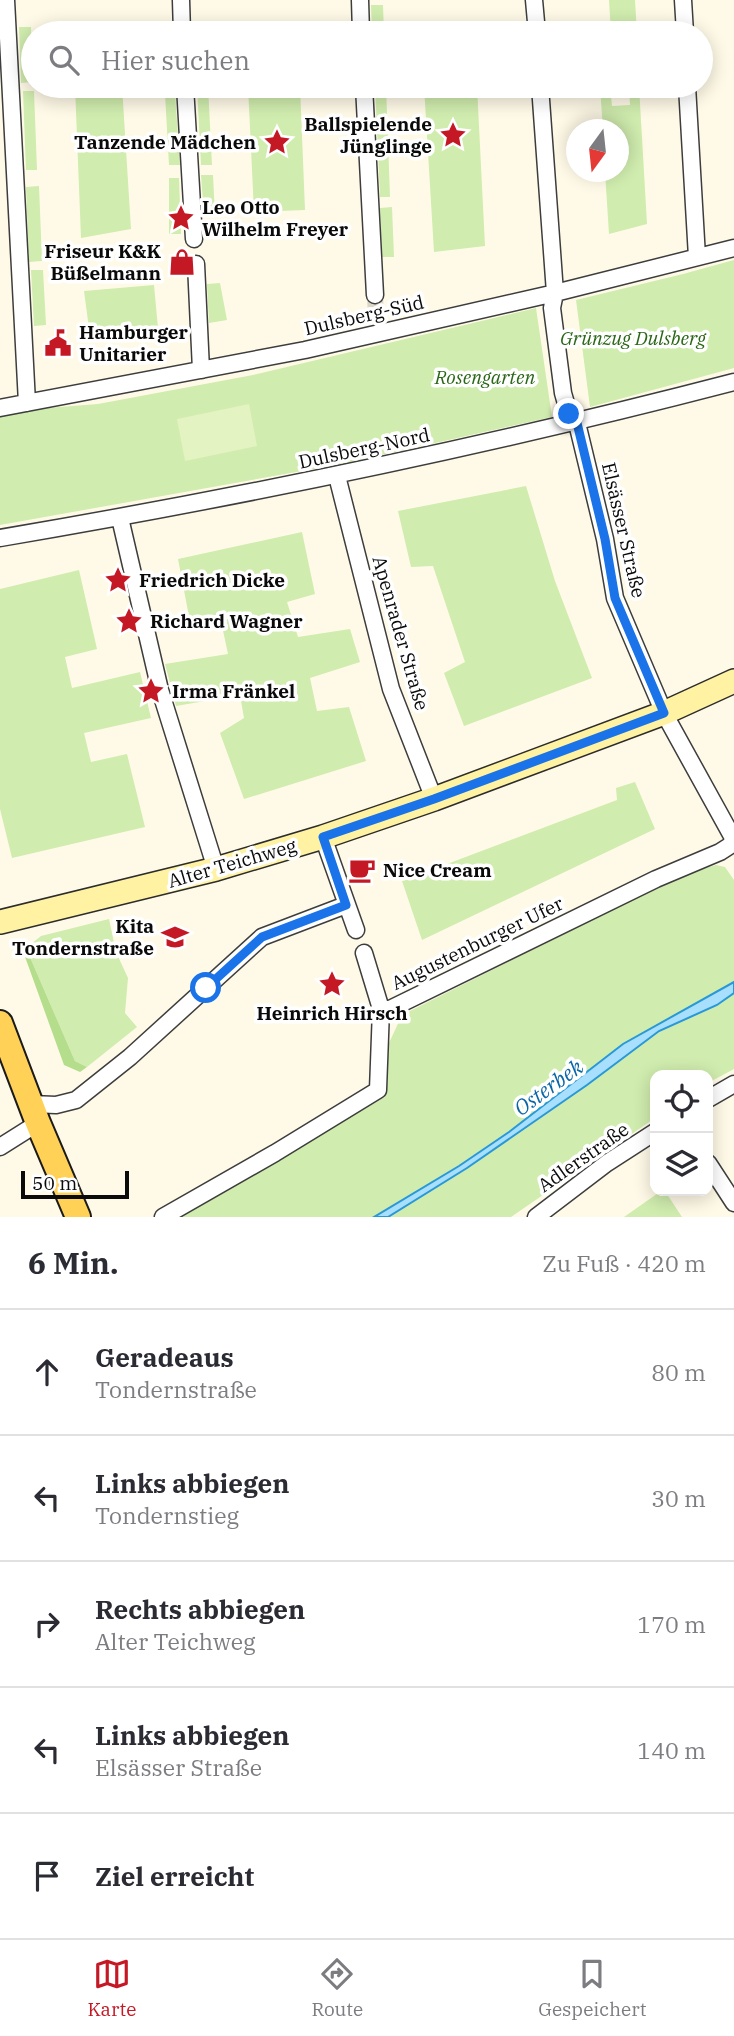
<!DOCTYPE html>
<html lang="de">
<head>
<meta charset="utf-8">
<style>
	:root { --surface:#fff; --page:#f7f7f7; --text:#2b2b33; --muted:#7c7c81; --line:#e1e1e2; --accent:#c51825 }
	body { margin:0; font-family:"IBM Plex Serif",serif; background:var(--page); color:var(--text) }
	.controls { position:absolute; right:21px; bottom:21px; display:grid; overflow:hidden; border-radius:14px; box-shadow:0 4px 18px #0003 }
	.controls button { width:63px; height:63px; display:grid; place-items:center; padding:0; border:0; border-bottom:2px solid var(--line); background:var(--surface); color:var(--text); font:35px sans-serif }
	.compass { position:absolute; left:566px; top:119px; width:63px; height:63px; border-radius:50%; background:var(--surface); box-shadow:0 4px 18px #0003; rotate:195deg }
	.scale { position:absolute; left:21px; bottom:18px; width:108px; box-sizing:border-box; padding-left:7px; border:4px solid #0a0a0a; border-top:0; font-size:19px; line-height:24px; white-space:nowrap; color:#0a0a0a; -webkit-text-stroke:5px #fff; paint-order:stroke }
	.stop { position:absolute; width:21px; height:21px; margin:-16px; border:5px solid #1a73e8; border-radius:50%; background:#fff }
	.stop.end { background:#1a73e8; border-color:#fff; box-shadow:0 2px 7px #0008 }
	.list { margin:0; padding:0; list-style:none }
	h2 { display:flex; justify-content:space-between; align-items:center; height:91px; margin:0; padding:0 28px; font-size:30px }
	h2 small { font-size:23px; font-weight:400; color:var(--muted) }
	.list li { display:grid; grid-template-columns:46px 1fr auto; gap:21px; align-items:center; box-sizing:border-box; height:126px; padding:0 28px; border-top:2px solid var(--line) }
	.list b { display:block; font-size:26px; white-space:nowrap }
	.list p { margin:0; font-size:23px; white-space:nowrap; color:var(--muted) }
	.list em { font-size:23px; font-style:normal; color:var(--muted) }
	.icon { flex:none; width:38px; height:38px; fill:none; stroke:currentColor; stroke-width:2; stroke-linecap:round; stroke-linejoin:round }
	.map { position:relative; flex:none; width:734px; height:1217px; overflow:hidden }
	.search { position:absolute; background:var(--surface); box-shadow:0 4px 18px #0003; left:21px; right:21px; top:21px; height:77px; display:flex; align-items:center; gap:18px; box-sizing:border-box; padding:0 24px; border-radius:38px; color:var(--muted); font-size:26px }
	.sheet { height:721px; background:var(--surface) }
	nav { display:flex; justify-content:space-around; align-items:center; box-sizing:border-box; height:98px; border-top:2px solid var(--line); background:var(--surface); font-size:19px; color:var(--muted) }
	nav a { display:grid; justify-items:center; gap:4px }
	nav .on { color:var(--accent) }
	.map>svg:first-child { display:block }
	.green { fill:#d0ecae }
	.forest { fill:#b4de8c }
	.pitch { fill:#e3f3c1 }
	.water { fill:#a7dffc; stroke:#2898d9; stroke-width:2 }
	.lines { fill:none; stroke-linecap:round; stroke-linejoin:round }
	.street-tunnel { stroke:#dad6c6; stroke-width:16; stroke-dasharray:16 8; stroke-linecap:butt }
	.street-casing { stroke:#3d3d3d; stroke-width:19 }
	.secondary-casing { stroke:#2c2c2c; stroke-width:26 }
	.primary-casing { stroke:#1b1b1b; stroke-width:28 }
	.street { stroke:#fff; stroke-width:16 }
	.secondary { stroke:#fff2a2; stroke-width:23 }
	.primary { stroke:#ffd157; stroke-width:24 }
	.route { stroke:#1a73e8; stroke-width:9 }
	.labels { text-anchor:middle; dominant-baseline:central; stroke-width:7; stroke-linejoin:round; paint-order:stroke }
	.poi-label { font-size:19px; font-weight:bold; fill:#0a0a0a; stroke:#fff; text-anchor:start }
	.street-label { font-size:19px; fill:#0a0a0a; stroke:#fff }
	.park-label { font-size:19px; font-style:italic; fill:#296616; stroke:#fff }
	.water-label { font-size:21px; font-style:italic; fill:#0b66a5; stroke:#fff }
</style>
</head>
<body>
<div class="map">
<svg width="734" height="1217" viewBox="0 0 734 1217">
	<rect width="100%" height="100%" fill="#fffae7"/>
	<path class="green" d="M609,0H635L637,33H611Z
		M371,5H383L384,33H372Z
		M19,27H31L33,82L21,83Z
		M75,86H122L131,229L81,238Z
		M197,86H208L212,165H201Z
		M248,86H300L305,210L254,212Z
		M375,86H386L390,197H380Z
		M424,86H477L485,246L434,252Z
		M610,86L612,106L630,105L629,86H639L647,224L609,234L605,172H618V130L603,129L600,87Z
		M23,91H34L37,170H26Z
		M175,93L180,165H169L165,94Z
		M201,175H213L215,215H204Z
		M169,178H179L181,234H169Z
		M39,186L42,261L29,262L26,187Z
		M392,207L394,257H382L380,208Z
		M734,260V368L590,407L576,300L683,274Z
		M43,270L46,325L34,326L31,270Z
		M220,283L227,320L209,323L207,284Z
		M154,285L158,328L90,336L84,291Z
		M536,308L552,417L341,464L0,525V416L47,408L98,404L253,375Z
		M526,486L555,581L592,678L464,726L444,673L465,662L433,566L411,567L398,511Z
		M302,532L315,594L287,602L298,637L350,629L360,662L310,678L317,711L349,707L366,761L244,799L220,733L244,718L240,695L176,706L165,664L228,654L221,621L191,627L178,559Z
		M79,570L97,649L65,657L72,688L140,672L151,718L84,733L91,762L127,754L145,827L12,858L0,809V589Z
		M635,782L655,829L422,940L402,881L617,800L616,788Z
		M716,865L725,867L734,880V1069L708,1083V1075H655V1118L511,1217H177L385,1097L389,1043L402,1015L682,875Z
		M109,919L116,952L128,978L125,1013L137,1027L87,1067L75,1061L26,948L41,936Z
		M661,1191H665L682,1217H624Z"/>
	<path class="forest" d="M26,948L75,1061L87,1067L80,1072L64,1065L24,954Z"/>
	<path class="pitch" d="M249,404L257,446L185,461L177,419Z"/>
	<path class="water" d="M734,982V993L717,1005L659,1031L587,1085L467,1168L388,1217H374L459,1166L509,1132L623,1044Z"/>
	<g class="lines">
		<path class="street-tunnel" d="M375,295L376,319"/>
		<defs>
			<path id="street" d="M6,0L27,403
				M181,0L182,33
				M360,0L361,33
				M534,0L537,33
				M683,0L685,33
				M185,86L194,239
				M364,86L375,295
				M687,86L697,257
				M196,264L201,370
				M0,408L305,350L555,293L734,248
				M337,476L391,689L434,799
				M120,518L160,690L216,869
				M0,538C247,496 492,445 734,382
				M323,837L356,930
				M381,1009H390L656,879L720,852L731,845L733,838L664,713L615,598L605,539L577,423L569,414L563,393L552,308L555,293L540,86
				M708,1099L734,1084
				M31,1104L56,1105L76,1100L130,1057L262,937L346,905
				M0,1147L38,1123
				M708,1163L734,1203
				M163,1217L275,1153L378,1090L381,1009L364,953
				M536,1217L607,1163L655,1132"/>
			<path id="secondary" d="M0,922L216,869L323,837L434,799L664,713L734,681"/>
			<path id="primary" d="M0,1023L38,1123L78,1217"/>
		</defs>
		<use href="#street" class="street-casing"/>
		<use href="#secondary" class="secondary-casing"/>
		<use href="#primary" class="primary-casing"/>
		<use href="#street" class="street"/>
		<use href="#secondary" class="secondary"/>
		<use href="#primary" class="primary"/>
	</g>
	<g class="lines">
		<path class="route" d="M206,988L262,937L346,905L323,837L434,799L664,713L615,598L605,539L577,423L569,414"/>
	</g>
	<defs>
		<symbol id="sight-bare" viewBox="-9 -9 18 18"><path d="M0-6L1.8-2.2L6-1.7L2.9 1.2L3.7 5.4L0 3.3L-3.7 5.4L-2.9 1.2L-6-1.7L-1.8-2.2Z" fill="#c51825" stroke="#fff" stroke-width="2.5" paint-order="stroke"/></symbol>
		<symbol id="shop-bare" viewBox="-9 -9 18 18"><path d="M-5-2.5h2.3a2.7 3.5 0 0 1 5.4 0H5L5.5 6h-11ZM-1.5-2.5h3a1.5 2.3 0 0 0-3 0Z" fill="#c51825" stroke="#fff" stroke-width="2.5" paint-order="stroke"/></symbol>
		<symbol id="civic-bare" viewBox="-9 -9 18 18"><path d="M-.6-6.5H3V-4.5H.6V-3L4-1V1h2V6H-6V1h2V-1L-.6-3ZM-1.2 2.5V6h2.4V2.5Z" fill="#c51825" stroke="#fff" stroke-width="2.5" paint-order="stroke"/></symbol>
		<symbol id="cafe-bare" viewBox="-9 -9 18 18"><path d="M-5.5-4.5H6V0H3Q3 3.5 0 3.5H-2.5Q-5.5 3.5-5.5 0ZM3-3.2v2h1.7v-2ZM-6 4.5H4V6H-6Z" fill="#c51825" stroke="#fff" stroke-width="2.5" paint-order="stroke"/></symbol>
		<symbol id="school-bare" viewBox="-9 -9 18 18"><path d="M0-5L7-2L0 1L-7-2ZM-4 1L0 2.5L4 1V4Q0 6-4 4Z" fill="#c51825" stroke="#fff" stroke-width="2.5" paint-order="stroke"/></symbol>
	</defs>
	<g fill-rule="evenodd">
		<use href="#sight-bare" x="434" y="116" width="38" height="38"/>
		<use href="#sight-bare" x="258" y="123" width="38" height="38"/>
		<use href="#sight-bare" x="162" y="199" width="38" height="38"/>
		<use href="#shop-bare" x="163" y="243" width="38" height="38"/>
		<use href="#civic-bare" x="39" y="324" width="38" height="38"/>
		<use href="#sight-bare" x="99" y="561" width="38" height="38"/>
		<use href="#sight-bare" x="110" y="602" width="38" height="38"/>
		<use href="#sight-bare" x="132" y="672" width="38" height="38"/>
		<use href="#cafe-bare" x="343" y="851" width="38" height="38"/>
		<use href="#school-bare" x="156" y="918" width="38" height="38"/>
		<use href="#sight-bare" x="313" y="965" width="38" height="38"/>
	</g>
	<g class="labels">
		<g class="poi-label">
			<text x="432" y="124" text-anchor="end">Ballspielende<tspan x="432" dy="22">Jünglinge</tspan></text>
			<text x="256" y="142" text-anchor="end">Tanzende Mädchen</text>
			<text x="202" y="207">Leo Otto<tspan x="202" dy="22">Wilhelm Freyer</tspan></text>
			<text x="161" y="251" text-anchor="end">Friseur K&amp;K<tspan x="161" dy="22">Büßelmann</tspan></text>
			<text x="79" y="332">Hamburger<tspan x="79" dy="22">Unitarier</tspan></text>
			<text x="139" y="580">Friedrich Dicke</text>
			<text x="150" y="621">Richard Wagner</text>
			<text x="172" y="691">Irma Fränkel</text>
			<text x="383" y="870">Nice Cream</text>
			<text x="154" y="926" text-anchor="end">Kita<tspan x="154" dy="22">Tondernstraße</tspan></text>
			<text x="332" y="1013" text-anchor="middle">Heinrich Hirsch</text>
		</g>
		<g class="street-label">
			<text transform="translate(364 315) rotate(-13)">Dulsberg-Süd</text>
			<text transform="translate(364 448) rotate(-12)">Dulsberg-Nord</text>
			<text transform="translate(624 530) rotate(77)">Elsässer Straße</text>
			<text transform="translate(401 633) rotate(74)">Apenrader Straße</text>
			<text transform="translate(232 863) rotate(-16)">Alter Teichweg</text>
			<text transform="translate(477 943) rotate(-26)">Augustenburger Ufer</text>
			<text transform="translate(583 1157) rotate(-35)">Adlerstraße</text>
		</g>
		<g class="park-label">
			<text x="633" y="338">Grünzug Dulsberg</text>
			<text x="485" y="377">Rosengarten</text>
		</g>
		<g class="water-label">
			<text transform="translate(548 1087) rotate(-36)">Osterbek</text>
		</g>
	</g>
</svg>
<div class="controls">
<button><svg class="icon" aria-label="locate" viewBox="0 0 24 24"><circle cx="12" cy="12" r="6"/><path d="M12 2v4M12 18v4M2 12h4M18 12h4"/></svg></button>
<button><svg class="icon" aria-label="layers" viewBox="0 0 24 24"><path d="M12 4l9 5-9 5-9-5zM3 14l9 5 9-5"/></svg></button>
</div>
<svg class="compass" viewBox="-18 -18 36 36"><path d="M0-13l5 13h-10z" fill="#e53935"/><path d="M0 13l5-13h-10z" fill="#7c7c81"/></svg>
<div class="scale">50 m</div>
<div class="stop" style="left:206px;top:988px"></div>
<div class="stop end" style="left:569px;top:414px"></div>
<div class="search"><svg class="icon" aria-label="search" viewBox="0 0 24 24"><circle cx="10" cy="10" r="6"/><path d="M15 15l6 6"/></svg>Hier suchen</div>
</div>
<section class="sheet">
<h2>6 Min.<small>Zu Fuß · 420 m</small></h2>
<ul class="list">
<li><svg class="icon" aria-label="ahead" viewBox="0 0 24 24"><path d="M12 20V5M6 11l6-6 6 6"/></svg><div><b>Geradeaus</b><p>Tondernstraße</p></div><em>80 m</em></li>
<li><svg class="icon" aria-label="left" viewBox="0 0 24 24"><path d="M17 20v-9H6M10 6l-5 5 5 5"/></svg><div><b>Links abbiegen</b><p>Tondernstieg</p></div><em>30 m</em></li>
<li><svg class="icon" aria-label="right" viewBox="0 0 24 24"><path d="M7 20v-9h11M14 6l5 5-5 5"/></svg><div><b>Rechts abbiegen</b><p>Alter Teichweg</p></div><em>170 m</em></li>
<li><svg class="icon" aria-label="left" viewBox="0 0 24 24"><path d="M17 20v-9H6M10 6l-5 5 5 5"/></svg><div><b>Links abbiegen</b><p>Elsässer Straße</p></div><em>140 m</em></li>
<li><svg class="icon" aria-label="arrive" viewBox="0 0 24 24"><path d="M6 21V4h12l-3 4 3 4H6"/></svg><div><b>Ziel erreicht</b></div></li>
</ul>
</section>
<nav>
<a class="on"><svg class="icon" aria-label="map" viewBox="0 0 24 24"><path d="M3 6l6-2 6 2 6-2v14l-6 2-6-2-6 2zM9 4v14M15 6v14"/></svg>Karte</a>
<a><svg class="icon" aria-label="directions" viewBox="0 0 24 24"><path d="M12 3l9 9-9 9-9-9zM9 14v-3h6M13 9l2 2-2 2"/></svg>Route</a>
<a><svg class="icon" aria-label="saved" viewBox="0 0 24 24"><path d="M7 4h10v16l-5-4-5 4z"/></svg>Gespeichert</a>
</nav>
</body>
</html>
